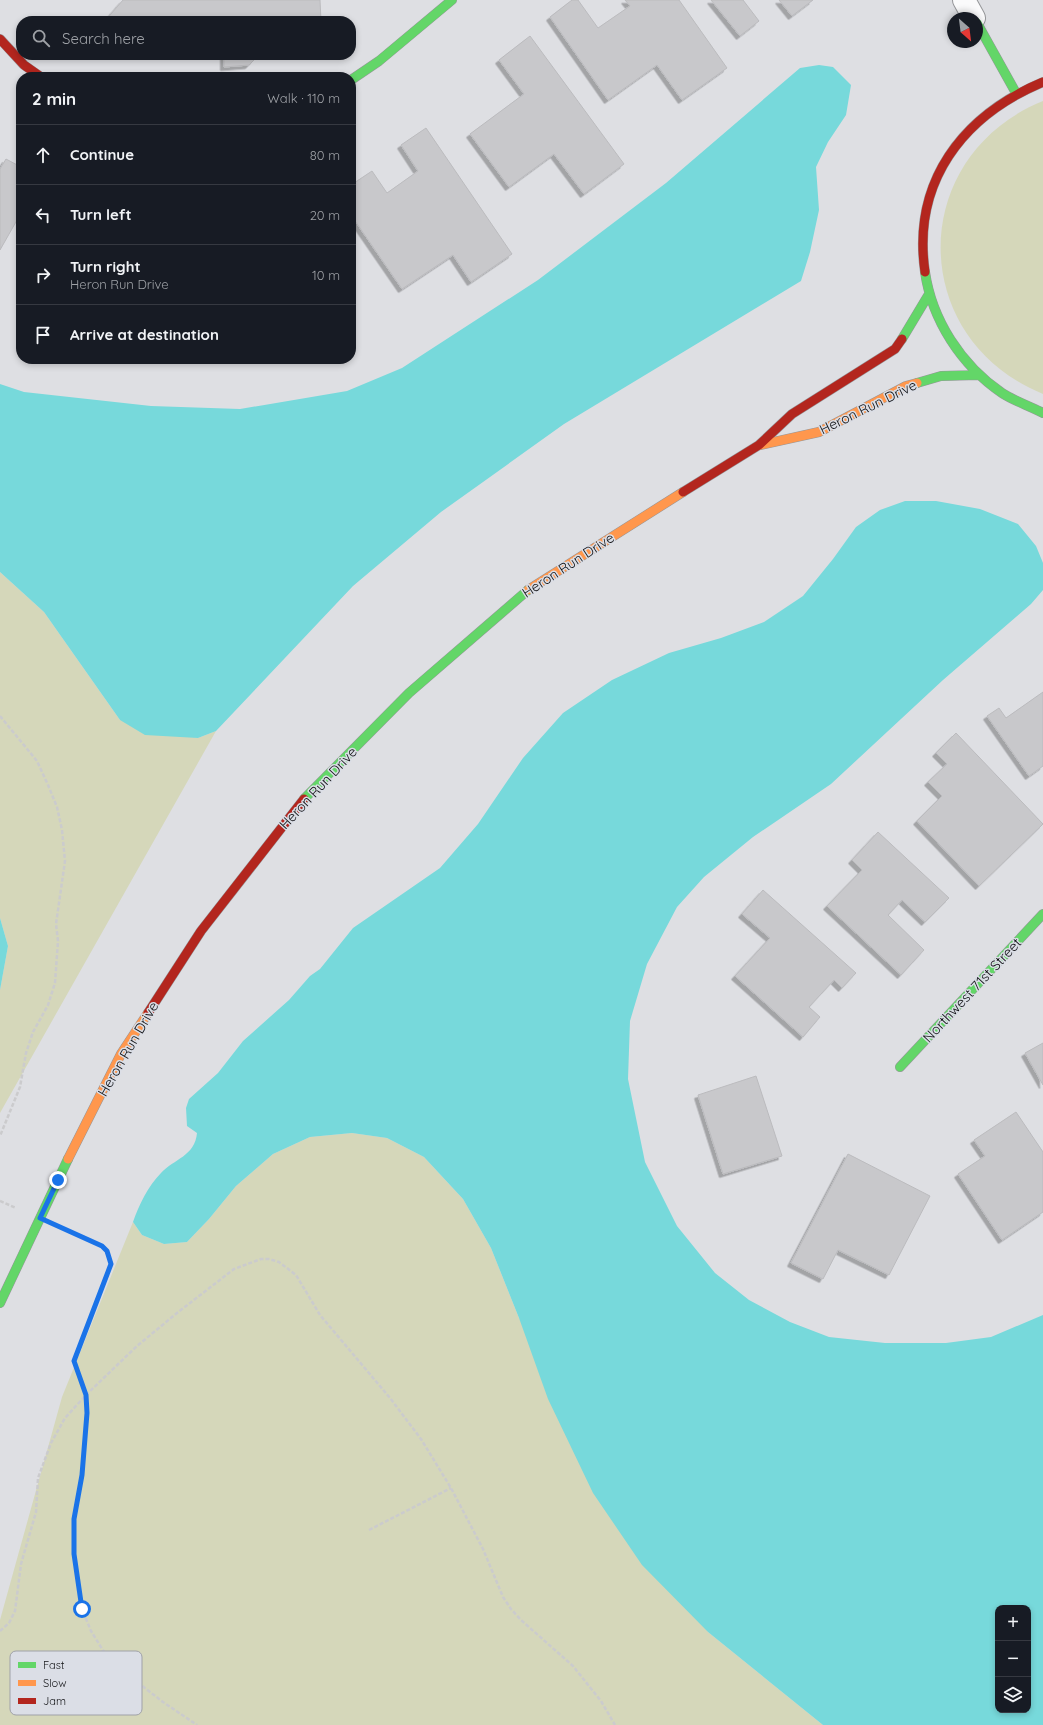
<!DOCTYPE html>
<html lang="en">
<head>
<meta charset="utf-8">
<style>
	:root { --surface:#171b24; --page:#242831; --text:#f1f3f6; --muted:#9ea1a6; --line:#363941 }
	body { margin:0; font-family:Quicksand,sans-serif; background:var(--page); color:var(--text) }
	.controls { position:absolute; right:12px; bottom:12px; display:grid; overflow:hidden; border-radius:8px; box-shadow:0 2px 6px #0003 }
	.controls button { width:36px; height:36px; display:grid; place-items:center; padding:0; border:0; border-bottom:1px solid var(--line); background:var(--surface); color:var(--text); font:20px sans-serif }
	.compass { position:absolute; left:947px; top:12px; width:36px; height:36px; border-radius:50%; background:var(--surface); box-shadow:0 2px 6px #0003; rotate:152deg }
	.stop { position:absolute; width:12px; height:12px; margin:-9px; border:3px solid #1a73e8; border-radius:50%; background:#fff }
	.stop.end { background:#1a73e8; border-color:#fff; box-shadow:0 1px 4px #0008 }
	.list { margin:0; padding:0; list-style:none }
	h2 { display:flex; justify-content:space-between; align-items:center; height:52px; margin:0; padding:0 16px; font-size:17px }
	h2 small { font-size:13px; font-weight:400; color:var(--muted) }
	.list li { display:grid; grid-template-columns:26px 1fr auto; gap:12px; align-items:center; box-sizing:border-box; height:60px; padding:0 16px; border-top:1px solid var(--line) }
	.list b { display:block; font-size:15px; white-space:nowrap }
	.list p { margin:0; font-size:13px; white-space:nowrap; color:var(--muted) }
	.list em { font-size:13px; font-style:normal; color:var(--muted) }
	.icon { flex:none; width:22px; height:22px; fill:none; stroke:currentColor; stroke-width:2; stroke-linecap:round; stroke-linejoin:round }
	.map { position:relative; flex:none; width:1043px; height:1725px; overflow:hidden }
	.search { position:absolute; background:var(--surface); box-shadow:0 2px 6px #0003; left:16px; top:16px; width:340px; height:44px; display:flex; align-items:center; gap:10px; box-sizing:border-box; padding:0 14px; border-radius:16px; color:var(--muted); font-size:15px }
	.panel { position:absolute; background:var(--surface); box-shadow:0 2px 6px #0003; left:16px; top:72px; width:340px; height:292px; border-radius:16px }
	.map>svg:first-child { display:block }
	.green { fill:#d5d7ba }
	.water { fill:#77d9db; fill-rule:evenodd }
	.building { fill:#c8c8cb; stroke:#bbbbbe; filter:url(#shadow) }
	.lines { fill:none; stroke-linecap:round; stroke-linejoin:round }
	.street-casing { stroke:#959699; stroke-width:24 }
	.fast-casing { stroke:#959699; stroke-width:10 }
	.slow-casing { stroke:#959699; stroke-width:10 }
	.jam-casing { stroke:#959699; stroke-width:10 }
	.path { stroke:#cbcbcd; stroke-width:2.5; stroke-dasharray:4 2; stroke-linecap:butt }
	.street { stroke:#fafafb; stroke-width:22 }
	.fast { stroke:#63d668; stroke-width:9 }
	.slow { stroke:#ff974d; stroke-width:9 }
	.jam { stroke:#b3261e; stroke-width:9 }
	.route { stroke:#1a73e8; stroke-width:5 }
	.labels { text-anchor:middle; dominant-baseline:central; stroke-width:3; stroke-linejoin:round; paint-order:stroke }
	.street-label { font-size:14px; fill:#121316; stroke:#dbdee6 }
	.key { fill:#dbdee6; stroke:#9fa1a8; stroke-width:1 }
	.key-label { font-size:11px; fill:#121316 }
</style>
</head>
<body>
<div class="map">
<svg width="1043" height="1725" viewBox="0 0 1043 1725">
	<defs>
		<filter id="shadow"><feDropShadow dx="-3.5" dy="3.5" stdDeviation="0" flood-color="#0004"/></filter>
	</defs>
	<rect width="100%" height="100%" fill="#dedfe3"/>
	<path class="green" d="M1043,101V394C906,338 907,156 1043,101Z
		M0,572L44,612L120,720L198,738L216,731L0,1113V990L8,946L0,918Z
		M352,1133L387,1138L424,1157L463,1199L491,1248L519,1318L708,1632L823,1725H0V1620L62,1397L133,1222L142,1235L164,1244L187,1242L209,1219L236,1186L273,1154L310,1137Z"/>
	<path class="water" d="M819,65L833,67L851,85L846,115L828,142L816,167L819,210L810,252L801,281L564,424L441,512L353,586L216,731L198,738L145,735L120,720L44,612L0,572V384L24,392L151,406L240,409L347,391L402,368L538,280L666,183L800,68Z
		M905,501H936L980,509L1018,524L1036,546L1043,563V590L1031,604L943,680L831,784L753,837L704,877L677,907L647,964L630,1021L628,1079L645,1162L677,1226L715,1273L749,1300L790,1322L829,1337L885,1343H946L991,1337L1043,1315V1725H823L708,1632L642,1565L593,1493L548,1399L519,1318L491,1248L463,1199L424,1157L387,1138L352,1133L310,1137L273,1154L236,1186L209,1219L187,1242L164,1244L142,1235L133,1222C139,1205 148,1186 161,1173C174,1159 195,1156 197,1133L187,1126L186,1108L189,1099L218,1073L243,1041L289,1000L310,976L320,969L353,928L440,868L478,824L523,758L563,713L612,680L669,653L721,638L764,622L803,596L833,559L856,527L880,510ZM998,1608H1028V1710H998Z
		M0,918L8,946L0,990Z"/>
	<path class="building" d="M123,0H320L321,21H166L164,19L162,21H105Z
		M572,0H578L598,28L630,6L625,0H679L727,68L682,100L657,65L608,100L550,17Z
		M711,0H743L759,21L740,36Z
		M779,0H813L792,16Z
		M530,36L624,164L584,194L554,154L509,187L470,134L524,94L499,60Z
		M224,55H253L254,60L249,65L224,67Z
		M426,128L512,254L471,282L453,255L402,289L351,215V185L372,171L387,193L418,171L401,145Z
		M6,159L21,167V213L0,250V169Z
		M1043,692V766L1029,776L987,716L999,708L1006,718Z
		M956,733L1043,824L979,886L917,821L942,796L928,782L947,764L936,753Z
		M878,832L949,898L925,922L902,900L888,915L924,950L901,975L827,906L862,870L852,860Z
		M763,890L856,973L842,988L834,980L809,1007L820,1017L803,1037L735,976L770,938L742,914Z
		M1043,1043V1085L1025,1053Z
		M756,1076L782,1156L723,1174L698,1095Z
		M1016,1112L1043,1152V1212L1002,1240L958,1174L985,1156L974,1140Z
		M848,1154L930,1196L889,1275L838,1250L823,1279L791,1263Z"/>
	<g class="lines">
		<defs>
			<path id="street" d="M964,0L974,18"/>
			<path id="fast" d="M977,23L1016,93
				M351,80L379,61L452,0
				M925,272C932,320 961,365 1002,393C1014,401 1030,406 1043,413
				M902,339L929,294
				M917,383L941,376L978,375
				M304,799L409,693L528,590
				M900,1067L1043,914
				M0,1303L68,1159"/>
			<path id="slow" d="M760,445L819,432L906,386L917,383
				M528,590L683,492
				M68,1159L121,1054L148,1013"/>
			<path id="jam" d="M0,39L24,65L41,77
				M925,272C912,182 962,116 1043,82
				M683,492L759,445L792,414L895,349L902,339
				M148,1013L201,931L304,799"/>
		</defs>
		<use href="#street" class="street-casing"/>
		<use href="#fast" class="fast-casing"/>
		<use href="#slow" class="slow-casing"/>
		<use href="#jam" class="jam-casing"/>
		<path class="path" d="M0,716L37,761L48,785L57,807L62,830L65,861L56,924L58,941L55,983L48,1005L33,1032L26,1053L20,1087L0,1136
			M0,1201L16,1208
			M65,1229C82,1237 108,1242 111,1264L74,1361L86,1395L87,1413L82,1475L74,1519V1554L82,1609L91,1631L104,1652L128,1675L163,1702L197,1725
			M369,1530L451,1488
			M0,1631L9,1623L15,1611L21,1564L36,1512L38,1478L51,1443L65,1418L86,1395L137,1346L177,1313L234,1269L261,1259H269L279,1262L296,1275L320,1315L390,1398L421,1439L451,1488L483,1549L503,1597L511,1609L521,1620L573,1666L601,1701L615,1725"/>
		<use href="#street" class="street"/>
		<use href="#fast" class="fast"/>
		<use href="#slow" class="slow"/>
		<use href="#jam" class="jam"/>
	</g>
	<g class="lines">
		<path class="route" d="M58,1180L40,1218L102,1246L107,1251L111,1264L74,1361L86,1395L87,1413L82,1475L74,1519V1554L82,1609"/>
	</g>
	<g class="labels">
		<g class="street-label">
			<text transform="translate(868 407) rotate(-26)">Heron Run Drive</text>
			<text transform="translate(568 565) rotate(-33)">Heron Run Drive</text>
			<text transform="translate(318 788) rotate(-47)">Heron Run Drive</text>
			<text transform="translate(972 990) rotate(-47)">Northwest 71st Street</text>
			<text transform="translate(128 1049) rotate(-60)">Heron Run Drive</text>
		</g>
	</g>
	<rect x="10" y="1651" width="132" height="64" rx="6" class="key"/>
	<rect x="18" y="1662" width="18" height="6" fill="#63d668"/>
	<rect x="18" y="1680" width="18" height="6" fill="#ff974d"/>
	<rect x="18" y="1698" width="18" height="6" fill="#b3261e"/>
	<g class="key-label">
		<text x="43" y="1669">Fast</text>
		<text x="43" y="1687">Slow</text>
		<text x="43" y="1705">Jam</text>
	</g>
</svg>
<div class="controls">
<button>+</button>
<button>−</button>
<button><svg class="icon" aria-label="layers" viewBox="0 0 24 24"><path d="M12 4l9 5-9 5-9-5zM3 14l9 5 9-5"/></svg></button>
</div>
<svg class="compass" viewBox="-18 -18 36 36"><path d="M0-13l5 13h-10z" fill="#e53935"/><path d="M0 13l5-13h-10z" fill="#9ea1a6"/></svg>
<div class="stop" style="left:82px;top:1609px"></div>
<div class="stop end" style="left:58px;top:1180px"></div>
<div class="search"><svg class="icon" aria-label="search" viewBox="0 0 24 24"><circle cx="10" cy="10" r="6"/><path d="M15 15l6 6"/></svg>Search here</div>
<section class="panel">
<h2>2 min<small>Walk · 110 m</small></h2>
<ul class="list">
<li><svg class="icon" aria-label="ahead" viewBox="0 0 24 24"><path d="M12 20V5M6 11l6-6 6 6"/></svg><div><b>Continue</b></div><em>80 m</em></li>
<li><svg class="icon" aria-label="left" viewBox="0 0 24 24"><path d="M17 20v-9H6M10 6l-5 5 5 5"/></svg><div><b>Turn left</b></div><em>20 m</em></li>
<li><svg class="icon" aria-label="right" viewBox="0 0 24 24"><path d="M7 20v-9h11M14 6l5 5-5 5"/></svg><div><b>Turn right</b><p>Heron Run Drive</p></div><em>10 m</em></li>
<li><svg class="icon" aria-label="arrive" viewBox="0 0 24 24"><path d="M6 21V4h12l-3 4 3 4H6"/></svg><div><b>Arrive at destination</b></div></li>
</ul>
</section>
</div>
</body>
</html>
